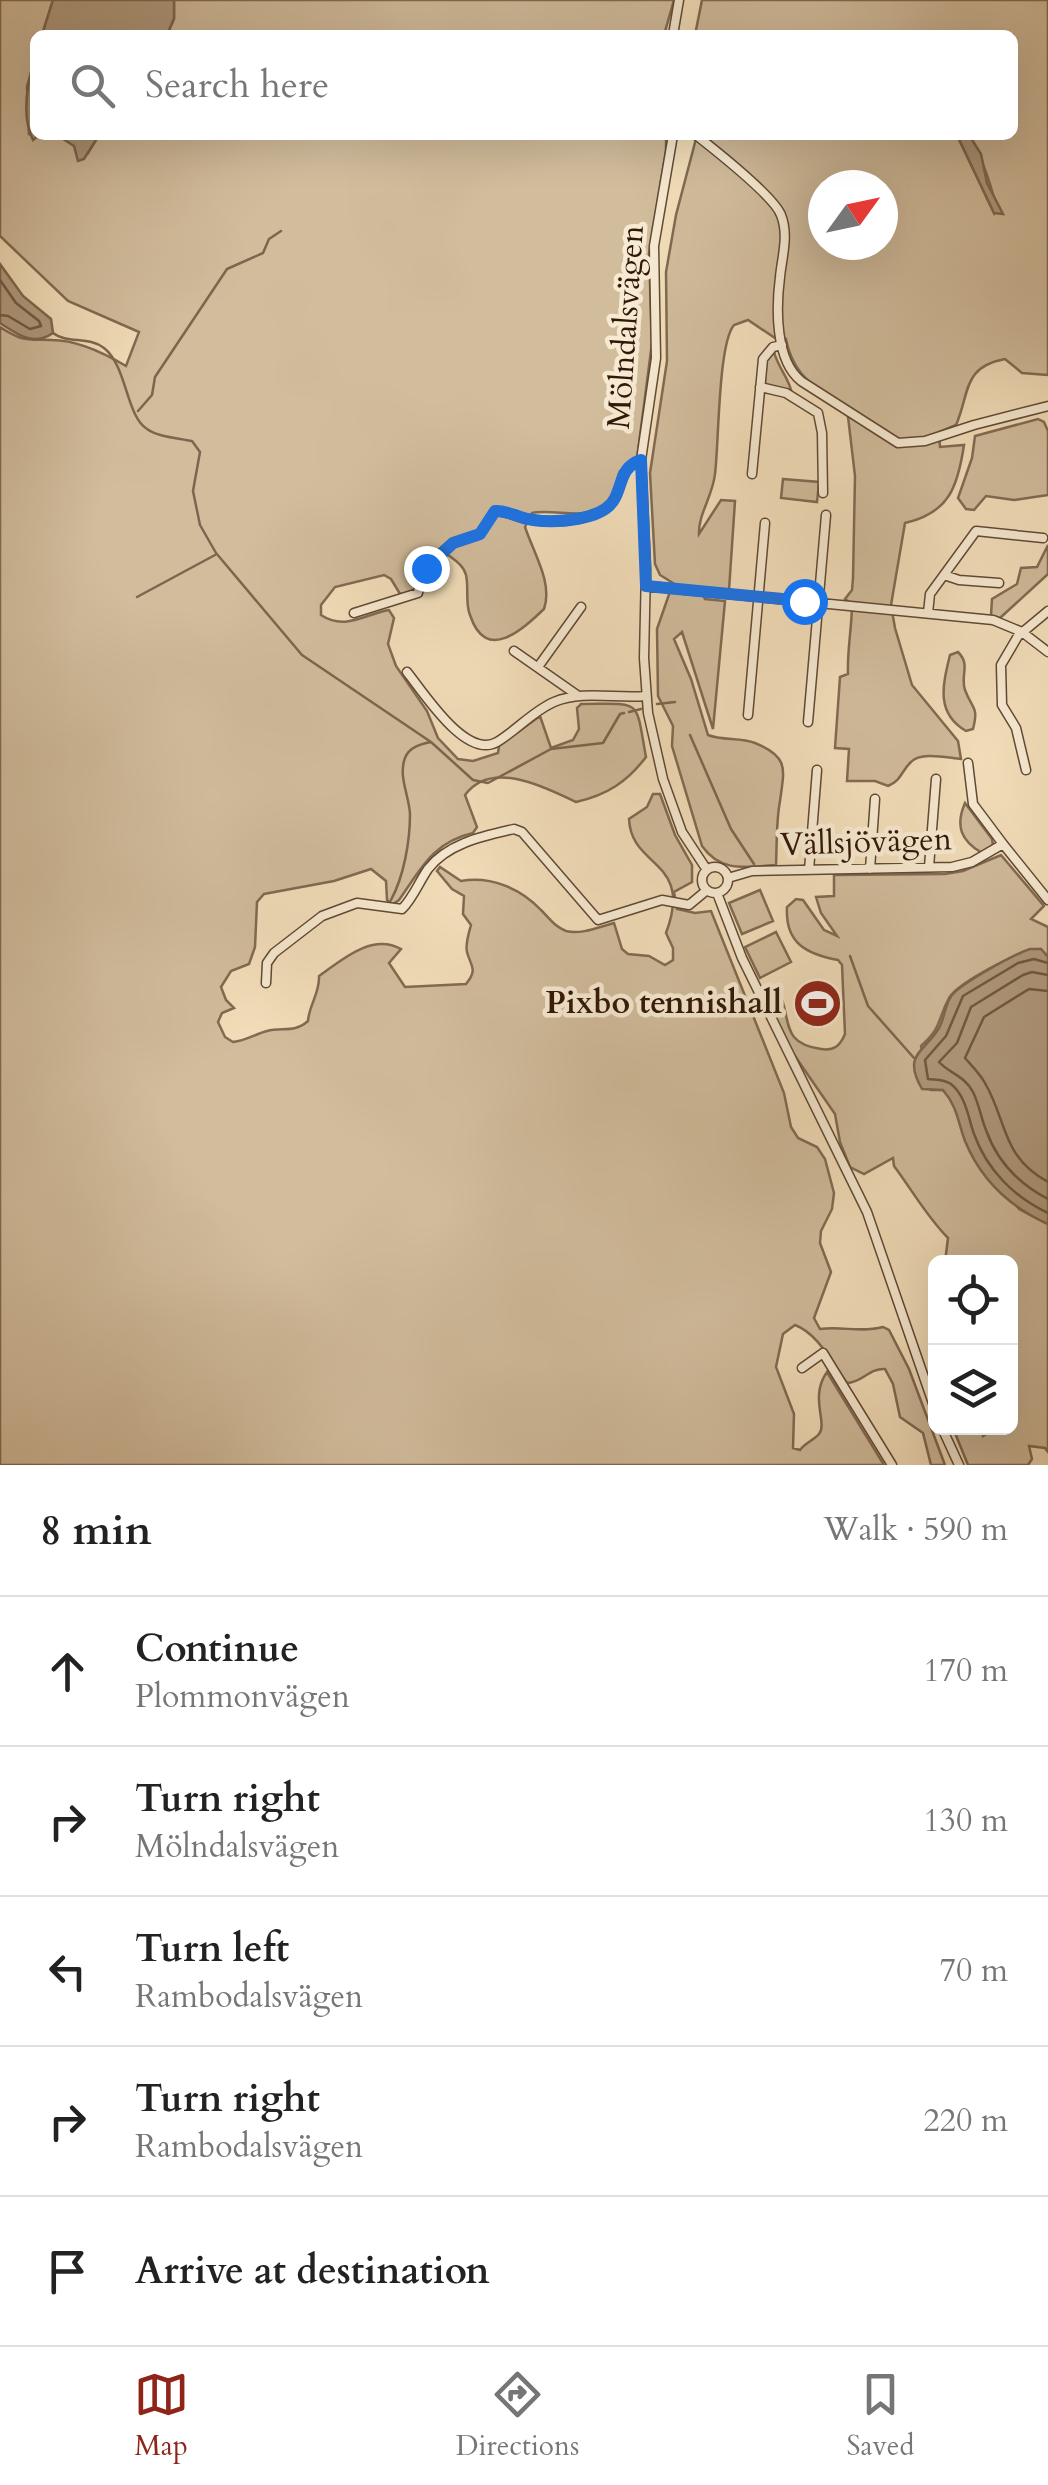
<!DOCTYPE html>
<html lang="en">
<head>
<meta charset="utf-8">
<style>
	:root { --surface:#fff; --page:#f6f6f6; --text:#222; --muted:#767676; --line:#e0e0e0; --accent:#8f2418 }
	body { margin:0; font-family:Cardo,serif; background:var(--page); color:var(--text) }
	.controls { position:absolute; right:30px; bottom:30px; display:grid; overflow:hidden; border-radius:15px; box-shadow:0 10px 40px #0002 }
	.controls button { width:90px; height:90px; display:grid; place-items:center; padding:0; border:0; border-bottom:2px solid var(--line); background:var(--surface); color:var(--text); font:50px sans-serif }
	.compass { position:absolute; left:808px; top:170px; width:90px; height:90px; border-radius:50%; background:var(--surface); box-shadow:0 10px 40px #0002; rotate:57deg }
	.stop { position:absolute; width:30px; height:30px; margin:-22px; border:8px solid #1a73e8; border-radius:50%; background:#fff }
	.stop.end { background:#1a73e8; border-color:#fff; box-shadow:0 2px 10px #0008 }
	.list { margin:0; padding:0; list-style:none }
	h2 { display:flex; justify-content:space-between; align-items:center; height:130px; margin:0; padding:0 40px; font-size:42px }
	h2 small { font-size:32px; font-weight:400; color:var(--muted) }
	.list li { display:grid; grid-template-columns:65px 1fr auto; gap:30px; align-items:center; box-sizing:border-box; height:150px; padding:0 40px; border-top:2px solid var(--line) }
	.list b { display:block; font-size:38px; white-space:nowrap }
	.list p { margin:0; font-size:32px; white-space:nowrap; color:var(--muted) }
	.list em { font-size:32px; font-style:normal; color:var(--muted) }
	.icon { flex:none; width:55px; height:55px; fill:none; stroke:currentColor; stroke-width:2; stroke-linecap:round; stroke-linejoin:round }
	.map { position:relative; flex:none; width:1048px; height:1465px; overflow:hidden }
	.search { position:absolute; background:var(--surface); box-shadow:0 10px 40px #0002; left:30px; right:30px; top:30px; height:110px; display:flex; align-items:center; gap:25px; box-sizing:border-box; padding:0 35px; border-radius:15px; color:var(--muted); font-size:38px }
	.sheet { height:880px; background:var(--surface) }
	nav { display:flex; justify-content:space-around; align-items:center; box-sizing:border-box; height:140px; border-top:2px solid var(--line); background:var(--surface); font-size:28px; color:var(--muted) }
	nav a { display:grid; justify-items:center; gap:5px }
	nav .on { color:var(--accent) }
	.map>svg:first-child { display:block }
	.green { fill:#d1bc9c; stroke:#816a52; stroke-width:2.5; fill-rule:evenodd }
	.water { fill:#b09a7d; stroke:#7d664e; stroke-width:2.5 }
	.lines { fill:none; stroke-linecap:round; stroke-linejoin:round }
	.shore { stroke:#705842; stroke-width:2.5 }
	.stream { stroke:#7d664e; stroke-width:2.5 }
	.minor-casing { stroke:#614934; stroke-width:11 }
	.minor { stroke:#f7ead2; stroke-width:8 }
	.route { stroke:#1a73e8; stroke-width:12 }
	.labels { text-anchor:middle; dominant-baseline:central; stroke-width:9; stroke-linejoin:round; paint-order:stroke }
	.street-label { font-size:32px; fill:#311707; stroke:#f7ead2 }
	.poi-label { font-size:32px; font-weight:bold; fill:#311707; stroke:#f7ead2; text-anchor:end }
</style>
</head>
<body>
<div class="map">
<svg width="1048" height="1465" viewBox="0 0 1048 1465">
	<rect width="100%" height="100%" fill="#f2deba"/>
	<filter id="stains"><feTurbulence type="fractalNoise" baseFrequency=".002" numOctaves="4"/><feColorMatrix values="0 0 0 0 .2 0 0 0 0 .09 0 0 0 0 .02 0 0 0 .5 -.17"/></filter>
	<radialGradient id="worn" r=".72"><stop offset=".6" stop-color="#630" stop-opacity="0"/><stop offset="1" stop-color="#630" stop-opacity=".3"/></radialGradient>
	<path class="green" d="M0,0H53L42,35H35V58L27,87L29,134L38,137L57,135L88,153L99,135H666V151L649,254L652,343L637,459L620,471C616,479 617,487 614,494C600,527 557,507 532,513L525,527C534,554 553,583 544,609C523,629 486,664 470,615C465,603 469,588 466,575C463,564 453,559 444,552L422,573L415,593L400,594L391,579L384,575L335,587L321,605V615C345,631 365,614 389,610L394,618L388,644L396,666L427,711L438,738L458,759L473,761L498,753L499,746L540,716L551,748L573,740L579,729L577,708L581,704C643,704 635,697 646,757C627,782 607,795 576,802C545,787 491,759 465,795L477,827L473,833C433,842 421,869 399,900L393,904L387,900L386,881L371,869L334,881L264,894L257,902L255,947L249,964L231,971L221,987L226,1000L234,1008L222,1013L218,1022L225,1037L233,1042C246,1041 255,1034 267,1031C282,1027 295,1033 308,1021C309,1005 320,993 319,976C343,959 372,933 401,949L389,963L405,987L466,984C478,969 471,967 467,952C465,944 469,933 471,925L463,914L464,896L452,889L437,871L440,867L461,881C491,876 520,888 541,910C549,918 555,927 566,931C581,935 599,927 614,923L622,949L628,954L649,956L665,965L673,960V948L666,933C694,859 631,869 629,819L647,807L653,794H660L675,835L692,865V882L674,892L677,909L695,913L711,911L784,1093L791,1127L798,1138L817,1147L825,1159L834,1193L832,1209L821,1231L820,1243L831,1272L814,1318L820,1329C843,1326 860,1333 883,1327L889,1330L909,1369L945,1465H931L923,1433L900,1417L893,1384L885,1369C869,1368 862,1383 847,1383C832,1364 819,1334 795,1325L783,1334L776,1367L794,1414L793,1448L800,1450C805,1443 814,1440 819,1434C828,1423 809,1397 827,1372L884,1465H0V327C23,342 26,339 52,340C77,340 104,353 126,366L139,332L68,301L0,236Z
		M174,0H674L664,35H167L174,19Z
		M702,0H1048V375L1022,373L1005,359C962,367 970,393 956,425L939,432L940,447L964,445C958,485 950,513 905,523L891,605L895,628L912,685L958,741L961,759C948,758 921,751 911,762C901,771 902,780 888,786L875,781H847L849,749L835,748L840,677L848,674C847,650 852,627 852,604L845,599L852,590L853,578L855,476L847,408C817,390 793,376 786,339L775,338L748,320L734,325C718,344 719,443 715,474C713,495 698,515 699,534L721,500L735,501L729,590L699,587L705,599L725,601L713,729L682,632L674,639L691,679L708,735C723,741 740,737 755,743C790,757 784,770 780,801C776,822 777,844 776,865C746,867 721,873 702,846L672,746L673,726L658,696L657,629L673,583L660,575L655,564L650,473L667,361L666,272L676,215L697,135H957L994,213C999,199 978,150 969,135H1013V35H695ZM823,185H883V245H823Z
		M774,352C779,370 789,377 792,394L765,384V362Z
		M1038,419L1044,422L1048,431V495L1014,500L986,496L974,510L966,509L958,498L972,458L975,436Z
		M783,479L819,482L817,502L781,498Z
		M1048,545V574L1000,618L991,615L992,599L1017,584L1021,568L1037,567Z
		M958,652C971,665 960,675 965,690C972,709 979,706 973,729L966,731C935,713 943,684 950,655Z
		M965,803L992,839L993,845L982,853C961,841 955,826 965,803Z
		M1001,855L1044,906L1031,919L1048,927V957L1040,949C1021,949 958,983 949,998C937,1020 943,1026 921,1046L931,1090H943L953,1102L959,1118L1019,1209L1048,1224V1452L1045,1448L1029,1446L1032,1459L1028,1465H968L953,1428H981L983,1436L996,1428L1014,1424L1011,1405L1016,1394L1010,1386V1262H945L948,1238C927,1217 912,1190 894,1166L893,1158L864,1174L850,1167L840,1142L835,1114L788,1046L771,1014L770,996L779,991C792,1021 780,1043 821,1049C834,1051 840,1046 845,1034L842,965L838,960C806,954 785,943 787,907L796,899L803,900L824,930L837,936L821,913L816,897L834,896V875L945,874L963,871Z
		M760,890L773,921L742,934L729,903Z
		M776,932L791,962L760,978L745,947Z"/>
	<path class="water" d="M53,0H174V18L167,35H42Z
		M35,58V135H39L33,140C21,116 27,84 35,58Z
		M57,135H99L84,159L78,161L74,146Z
		M957,135H969L981,154L987,183L1003,214L994,213Z
		M0,264L23,296L51,319L53,333C33,347 17,334 0,323Z
		M1030,949H1041L1048,957V1224C1010,1207 981,1180 965,1141C958,1122 957,1106 943,1090L922,1089C902,1054 924,1053 939,1028C944,1019 945,1007 950,998C955,986 1015,954 1030,949Z"/>
	<g class="lines">
		<path class="shore" d="M0,280L16,303L39,321L41,326L30,329L8,316L0,315
			M1048,963L1034,959L1018,963L963,996L946,1036L925,1060L928,1079C936,1080 944,1079 951,1084C966,1096 968,1117 974,1134C987,1170 1014,1197 1048,1213
			M1048,975L1032,972L1023,975L971,1007L957,1043L939,1062C949,1073 965,1076 973,1092C979,1104 981,1118 986,1130C997,1161 1019,1184 1048,1199
			M1048,991L1029,989L984,1017L965,1058C972,1066 980,1074 985,1083C1008,1123 1001,1156 1048,1182"/>
		<path class="stream" d="M53,333C67,344 89,336 104,348C127,366 126,416 147,429C158,437 178,438 192,441L200,452L193,491L200,525L216,553L302,655L431,742L473,780L488,783L551,749L603,743L620,714L624,713
			M138,411L152,395L155,377L227,269L263,253L269,239L281,231
			M137,597L215,555
			M657,704L675,702
			M629,712L641,709
			M690,735L731,829L754,864
			M391,900C404,876 410,841 410,814C409,795 398,776 405,758C409,747 421,744 431,742
			M850,956L868,1006L914,1058"/>
		<defs>
			<path id="minor" d="M673,35L679,0
				M673,135L654,246L656,358L641,460L646,568L644,658L648,713L663,779L682,832L707,870
				M696,135C715,150 774,196 781,215C789,235 782,257 780,277C776,308 775,360 801,381L898,443L925,441L974,425L1048,406
				M760,387L786,393L818,413L822,433L823,493
				M752,474L763,359L773,347L782,345
				M944,575L959,580L999,583
				M646,586L993,620L1022,632L1048,652
				M354,613L418,593L421,571L453,543L480,534L495,511C508,511 520,519 533,520C555,523 603,521 615,498C623,482 621,467 641,460
				M928,613L930,594L976,531L1043,538
				M514,651L577,695
				M538,667L581,607
				M407,672C424,693 466,760 497,742C517,730 533,711 554,702C583,690 616,699 646,696
				M748,715L765,523
				M808,722L826,515
				M968,763L973,804L1003,844
				M1026,770L1016,728L1002,705L1001,665L1018,636L1048,611
				M702 880a13 13 0 1 1 26 0a13 13 0 1 1-26 0Z
				M929,867L936,779
				M870,869L875,799
				M809,870L817,770
				M728,878L752,871L952,867L972,862L1003,844L1048,900
				M717,893L742,958L867,1212L936,1412
				M266,983L267,963L274,953L322,916L357,903L402,909C413,898 419,882 428,869C448,843 484,836 514,829L522,832L598,920L662,900L689,905L707,890
				M802,1368L823,1353L892,1465
				M942,1428L959,1465"/>
		</defs>
		<use href="#minor" class="minor-casing"/>
		<use href="#minor" class="minor"/>
	</g>
	<g class="lines">
		<path class="route" d="M426,568L453,543L480,534L495,511C508,510 520,519 533,520C555,523 604,521 615,498C623,482 621,467 641,460L646,586L804,601"/>
	</g>
	<defs>
		<symbol id="stadium-disc" viewBox="-11 -11 22 22"><circle r="9.5" fill="#8f2418" stroke="#f7ead2"/><path d="M0-5a6.5 5 0 1 0 0 10a6.5 5 0 1 0 0-10ZM-3.5-1.8h7v3.6h-7Z" fill="#fff"/></symbol>
	</defs>
	<g fill-rule="evenodd">
		<use href="#stadium-disc" x="790" y="976" width="55" height="55"/>
	</g>
	<g class="labels">
		<g class="street-label">
			<text transform="translate(626 327) rotate(-86)">Mölndalsvägen</text>
			<text transform="translate(866 842) rotate(-2)">Vällsjövägen</text>
		</g>
		<g class="poi-label">
			<text x="782" y="1003">Pixbo tennishall</text>
		</g>
	</g>
	<rect width="100%" height="100%" filter="url(#stains)"/>
	<rect width="100%" height="100%" fill="url(#worn)"/>
</svg>
<div class="controls">
<button><svg class="icon" aria-label="locate" viewBox="0 0 24 24"><circle cx="12" cy="12" r="6"/><path d="M12 2v4M12 18v4M2 12h4M18 12h4"/></svg></button>
<button><svg class="icon" aria-label="layers" viewBox="0 0 24 24"><path d="M12 4l9 5-9 5-9-5zM3 14l9 5 9-5"/></svg></button>
</div>
<svg class="compass" viewBox="-18 -18 36 36"><path d="M0-13l5 13h-10z" fill="#e53935"/><path d="M0 13l5-13h-10z" fill="#767676"/></svg>
<div class="stop" style="left:804px;top:601px"></div>
<div class="stop end" style="left:426px;top:568px"></div>
<div class="search"><svg class="icon" aria-label="search" viewBox="0 0 24 24"><circle cx="10" cy="10" r="6"/><path d="M15 15l6 6"/></svg>Search here</div>
</div>
<section class="sheet">
<h2>8 min<small>Walk · 590 m</small></h2>
<ul class="list">
<li><svg class="icon" aria-label="ahead" viewBox="0 0 24 24"><path d="M12 20V5M6 11l6-6 6 6"/></svg><div><b>Continue</b><p>Plommonvägen</p></div><em>170 m</em></li>
<li><svg class="icon" aria-label="right" viewBox="0 0 24 24"><path d="M7 20v-9h11M14 6l5 5-5 5"/></svg><div><b>Turn right</b><p>Mölndalsvägen</p></div><em>130 m</em></li>
<li><svg class="icon" aria-label="left" viewBox="0 0 24 24"><path d="M17 20v-9H6M10 6l-5 5 5 5"/></svg><div><b>Turn left</b><p>Rambodalsvägen</p></div><em>70 m</em></li>
<li><svg class="icon" aria-label="right" viewBox="0 0 24 24"><path d="M7 20v-9h11M14 6l5 5-5 5"/></svg><div><b>Turn right</b><p>Rambodalsvägen</p></div><em>220 m</em></li>
<li><svg class="icon" aria-label="arrive" viewBox="0 0 24 24"><path d="M6 21V4h12l-3 4 3 4H6"/></svg><div><b>Arrive at destination</b></div></li>
</ul>
</section>
<nav>
<a class="on"><svg class="icon" aria-label="map" viewBox="0 0 24 24"><path d="M3 6l6-2 6 2 6-2v14l-6 2-6-2-6 2zM9 4v14M15 6v14"/></svg>Map</a>
<a><svg class="icon" aria-label="directions" viewBox="0 0 24 24"><path d="M12 3l9 9-9 9-9-9zM9 14v-3h6M13 9l2 2-2 2"/></svg>Directions</a>
<a><svg class="icon" aria-label="saved" viewBox="0 0 24 24"><path d="M7 4h10v16l-5-4-5 4z"/></svg>Saved</a>
</nav>
</body>
</html>
